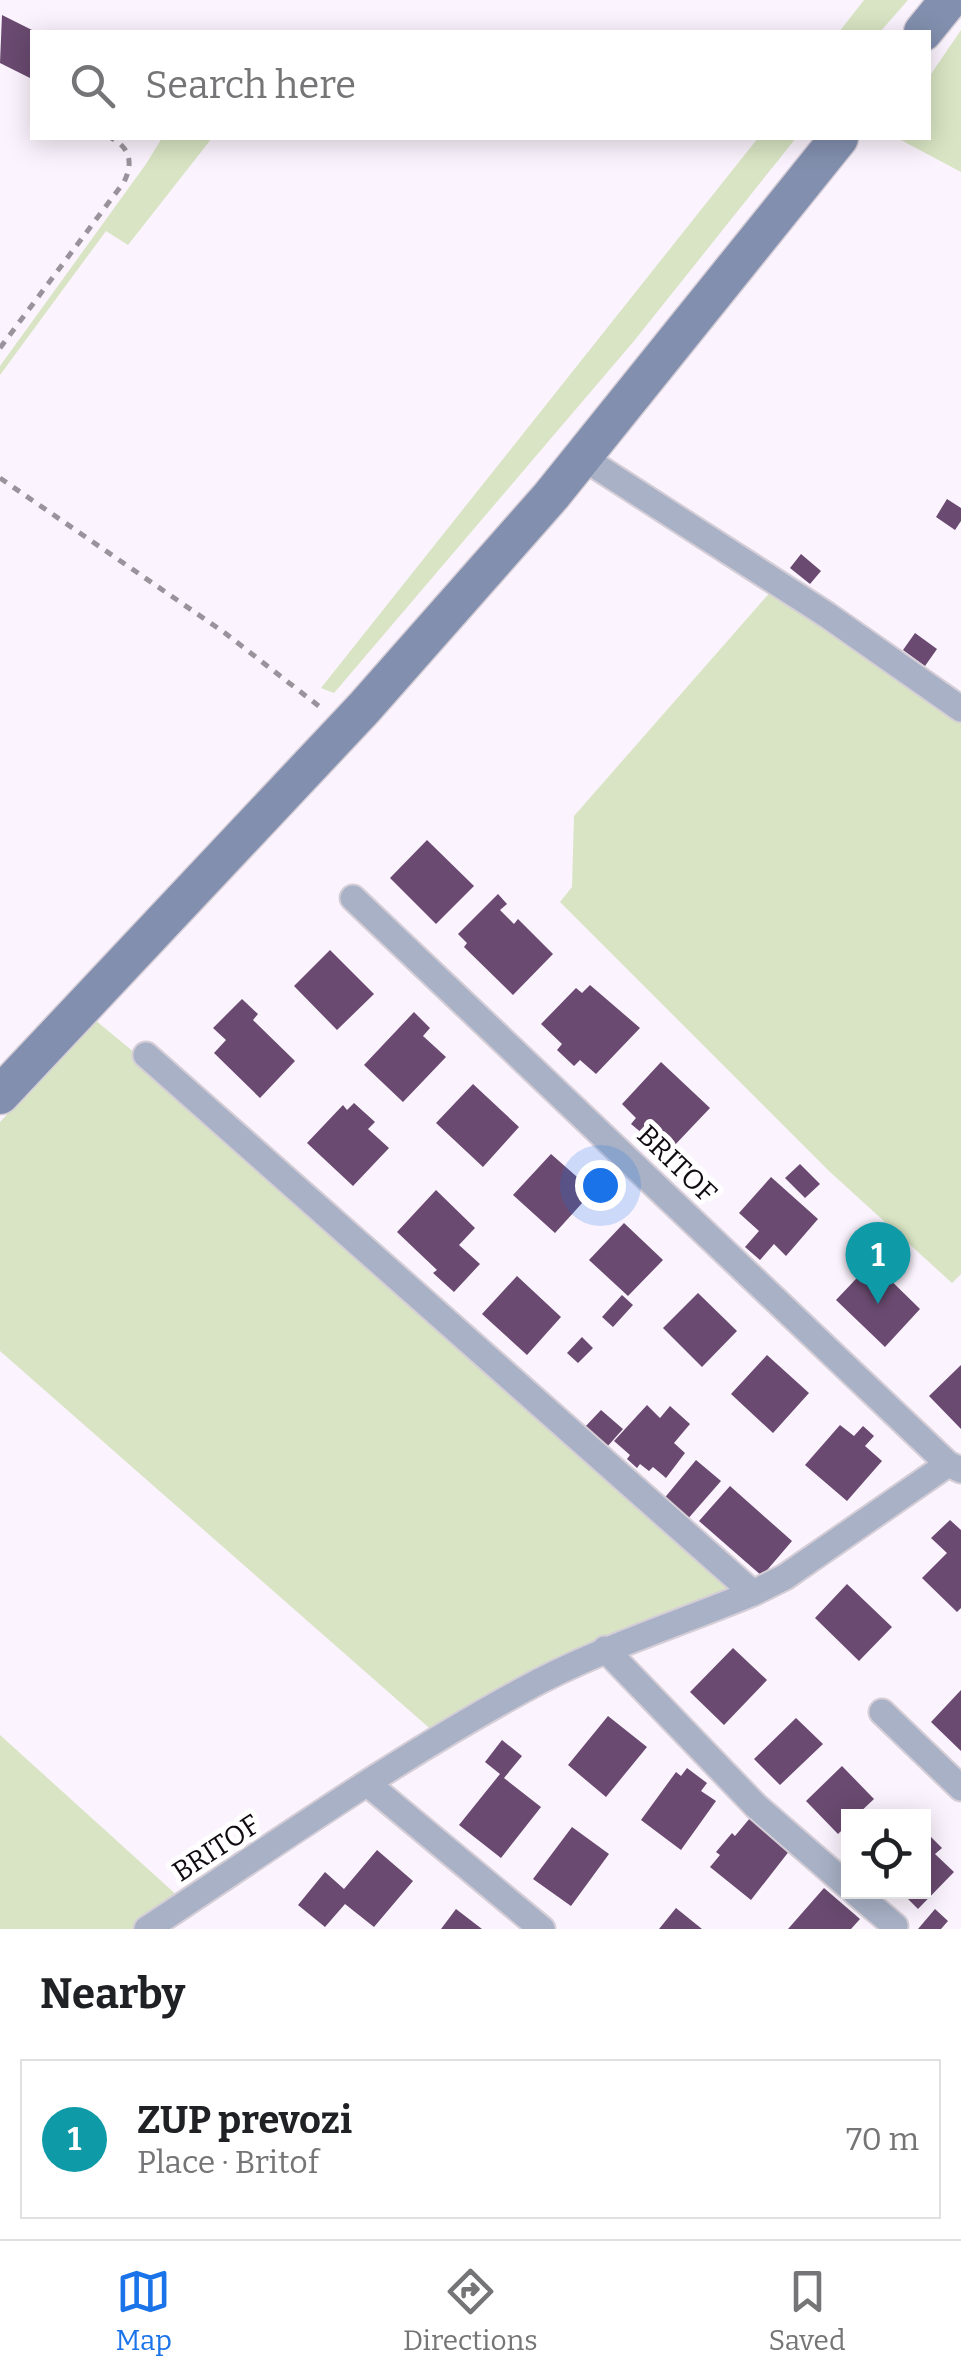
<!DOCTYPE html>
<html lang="en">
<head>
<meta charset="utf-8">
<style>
	:root { --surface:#fff; --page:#f6f6f6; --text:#202124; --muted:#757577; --line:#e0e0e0; --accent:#1a73e8 }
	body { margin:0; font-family:Bitter,serif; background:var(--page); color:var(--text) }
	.controls { position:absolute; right:30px; bottom:30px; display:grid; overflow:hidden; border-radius:0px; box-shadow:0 5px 25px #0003 }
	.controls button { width:90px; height:90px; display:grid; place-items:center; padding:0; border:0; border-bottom:2px solid var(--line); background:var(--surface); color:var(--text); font:50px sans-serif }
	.you { position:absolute; left:600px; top:1185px; width:35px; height:35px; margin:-25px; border:8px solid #fff; border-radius:50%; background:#1a73e8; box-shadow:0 0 0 15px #1a73e833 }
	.badge { display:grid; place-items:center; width:65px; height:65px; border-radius:50%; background:var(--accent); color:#fff; font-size:32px; font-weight:700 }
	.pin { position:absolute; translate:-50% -82px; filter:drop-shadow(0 2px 5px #0008) }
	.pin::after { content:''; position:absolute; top:52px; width:35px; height:30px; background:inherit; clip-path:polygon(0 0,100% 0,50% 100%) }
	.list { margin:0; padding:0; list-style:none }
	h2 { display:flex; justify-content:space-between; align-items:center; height:130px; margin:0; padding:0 40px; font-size:42px }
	h2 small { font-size:32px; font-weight:400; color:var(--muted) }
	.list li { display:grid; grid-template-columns:65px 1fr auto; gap:30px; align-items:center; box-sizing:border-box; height:160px; margin:0 20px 20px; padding:0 20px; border:2px solid var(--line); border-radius:0px }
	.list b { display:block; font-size:38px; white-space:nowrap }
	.list p { margin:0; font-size:32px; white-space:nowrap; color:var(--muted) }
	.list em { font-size:32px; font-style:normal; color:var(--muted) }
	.icon { flex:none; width:55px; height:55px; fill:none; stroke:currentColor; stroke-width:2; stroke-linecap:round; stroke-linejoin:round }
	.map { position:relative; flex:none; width:961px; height:1929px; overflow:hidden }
	.search { position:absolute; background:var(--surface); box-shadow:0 5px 25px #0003; left:30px; right:30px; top:30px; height:110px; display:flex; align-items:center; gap:25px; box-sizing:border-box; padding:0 35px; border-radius:0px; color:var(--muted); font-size:38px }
	.sheet { height:310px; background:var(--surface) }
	nav { display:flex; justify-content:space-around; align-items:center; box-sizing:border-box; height:140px; border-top:2px solid var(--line); background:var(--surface); font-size:28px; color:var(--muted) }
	nav a { display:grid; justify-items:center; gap:5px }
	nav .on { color:var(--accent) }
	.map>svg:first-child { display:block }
	.green { fill:#d8e4c3 }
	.building { fill:#6a4a70 }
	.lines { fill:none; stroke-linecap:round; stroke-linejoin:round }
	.street-casing { stroke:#d5ced7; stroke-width:29 }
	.secondary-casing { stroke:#d5ced7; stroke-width:41 }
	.path { stroke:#9a939b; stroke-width:5; stroke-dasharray:8 8; stroke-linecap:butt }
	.street { stroke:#a8b1c6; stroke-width:25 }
	.secondary { stroke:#828fae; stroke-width:38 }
	.labels { text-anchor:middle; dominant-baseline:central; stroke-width:10; stroke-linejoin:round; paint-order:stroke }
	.street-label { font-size:28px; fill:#100b11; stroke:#fff }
</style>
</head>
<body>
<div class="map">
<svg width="961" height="1929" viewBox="0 0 961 1929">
	<rect width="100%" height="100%" fill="#fbf3fd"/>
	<path class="green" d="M864,0H908L880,32H839Z
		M961,30V172L897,138H928L929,77Z
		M162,138H212L128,245L106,231L0,375V366L146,164Z
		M758,138H796L634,341L334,693L321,688Z
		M773,589L961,722V1274L952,1283L829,1171L560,902L572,887L574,816Z
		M95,1020L180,1090L729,1584V1592L599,1640L528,1676L435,1733L0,1351V1122Z
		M0,1735L180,1898L134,1929H0Z"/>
	<path class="building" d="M2,15L32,30V79L0,63Z
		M947,499L961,508V521L955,530L936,517Z
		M801,554L821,571L810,584L790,568Z
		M915,633L937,649L925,666L903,650Z
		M427,840L474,886L436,924L390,878Z
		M498,894L507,904L500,910L514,924L518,919L553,954L513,995L464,947L467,943L458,934Z
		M330,950L374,994L337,1030L294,986Z
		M590,985L640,1028L596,1074L580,1060L574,1066L557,1050L562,1044L541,1024L576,988L582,993Z
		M242,999L258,1014L253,1020L295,1061L260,1098L214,1053L226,1040L213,1028Z
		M414,1012L430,1028L423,1036L446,1057L403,1102L364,1065Z
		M661,1062L710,1108L672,1148L655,1132L649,1139L631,1124L636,1118L622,1104Z
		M473,1084L519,1127L483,1167L436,1123Z
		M354,1103L375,1122L368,1129L389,1148L353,1186L307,1143L343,1105L347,1110Z
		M551,1154L593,1191L555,1233L513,1195Z
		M800,1164L820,1184L805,1198L785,1178Z
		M771,1177L818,1219L786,1256L774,1244L760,1260L745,1247L759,1231L739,1213Z
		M436,1190L475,1228L459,1245L480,1264L454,1292L433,1273L437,1270L397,1232Z
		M624,1223L663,1260L628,1296L589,1260Z
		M872,1262L920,1309L885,1347L836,1300Z
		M517,1276L561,1317L527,1355L482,1314Z
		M698,1293L737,1331L702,1367L663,1328Z
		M622,1295L633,1305L613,1327L602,1317Z
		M582,1337L593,1348L578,1363L567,1353Z
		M767,1355L809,1393L773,1433L731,1394Z
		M961,1365V1429L929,1396Z
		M647,1405L660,1418L670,1406L690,1424L674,1443L685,1453L666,1478L653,1467L649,1471L640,1464L637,1468L627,1459L630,1455L614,1441Z
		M601,1410L623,1429L606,1448L584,1428Z
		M840,1425L854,1436L863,1426L874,1436L865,1446L882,1461L847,1501L805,1465Z
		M696,1460L721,1481L686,1521L662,1501Z
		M730,1486L792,1541L762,1576L699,1521Z
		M950,1520L961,1530V1608L957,1612L922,1578L947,1553L931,1538Z
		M847,1584L892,1627L859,1661L815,1618Z
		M733,1648L767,1680L724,1725L690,1692Z
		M961,1690V1751L931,1722Z
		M608,1716L647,1747L606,1797L568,1765Z
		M796,1718L823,1744L780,1785L754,1759Z
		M502,1740L522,1756L504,1778L541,1807L501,1858L459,1825L500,1774L485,1762Z
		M842,1766L874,1799L856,1816H848V1824L838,1834L806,1801Z
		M687,1768L707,1783L701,1791L716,1801L681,1850L641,1820L676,1772L681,1776Z
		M756,1815L790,1850L751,1900L710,1867L720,1855L716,1852L732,1833L735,1836L750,1818L752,1820Z
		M572,1827L609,1854L571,1906L533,1879Z
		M924,1830L942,1848L935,1854L954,1872L918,1909L901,1892H924Z
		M377,1850L413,1881L374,1927L345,1904L325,1927L298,1905L325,1872L344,1889Z
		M824,1888L860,1919L851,1929H788Z
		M676,1908L702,1929H659Z
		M456,1909L482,1929H441Z
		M935,1909L948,1921L941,1929H918Z"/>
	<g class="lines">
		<defs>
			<path id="street" d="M582,457L827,615L961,709
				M353,898L948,1464L961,1470
				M146,1055L753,1593L785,1577L948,1464
				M605,1649L756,1806L848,1886
				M882,1712L961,1788
				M368,1784L542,1929
				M855,1892L895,1926
				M147,1929C270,1848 391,1762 521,1691C595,1650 675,1625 753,1593"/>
			<path id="secondary" d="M923,32L949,0
				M0,1095L364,708L551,496L839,138"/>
		</defs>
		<use href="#street" class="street-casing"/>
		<use href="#secondary" class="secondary-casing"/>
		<path class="path" d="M0,348L124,182C133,164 131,148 111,138
			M0,478L225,633L320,707"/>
		<use href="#street" class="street"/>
		<use href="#secondary" class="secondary"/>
	</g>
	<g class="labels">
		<g class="street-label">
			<text transform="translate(677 1164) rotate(44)">BRITOF</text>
			<text transform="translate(216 1848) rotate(-33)">BRITOF</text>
		</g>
	</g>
</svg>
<div class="controls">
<button><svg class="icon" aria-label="locate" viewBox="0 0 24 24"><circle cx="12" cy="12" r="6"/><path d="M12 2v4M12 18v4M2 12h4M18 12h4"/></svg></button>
</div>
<div class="you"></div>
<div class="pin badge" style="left:878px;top:1304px;background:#0f9aa8">1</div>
<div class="search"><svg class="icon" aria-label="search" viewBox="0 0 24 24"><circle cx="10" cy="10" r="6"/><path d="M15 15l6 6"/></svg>Search here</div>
</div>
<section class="sheet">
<h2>Nearby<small></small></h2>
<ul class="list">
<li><span class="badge" style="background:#0f9aa8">1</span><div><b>ZUP prevozi</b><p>Place · Britof</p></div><em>70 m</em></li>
</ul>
</section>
<nav>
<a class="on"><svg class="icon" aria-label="map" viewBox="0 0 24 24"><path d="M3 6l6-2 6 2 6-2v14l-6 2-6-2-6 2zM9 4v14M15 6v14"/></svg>Map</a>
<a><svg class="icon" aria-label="directions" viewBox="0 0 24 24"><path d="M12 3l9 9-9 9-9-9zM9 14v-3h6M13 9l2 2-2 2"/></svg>Directions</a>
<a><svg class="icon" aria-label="saved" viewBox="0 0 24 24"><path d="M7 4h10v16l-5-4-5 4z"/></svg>Saved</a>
</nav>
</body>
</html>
